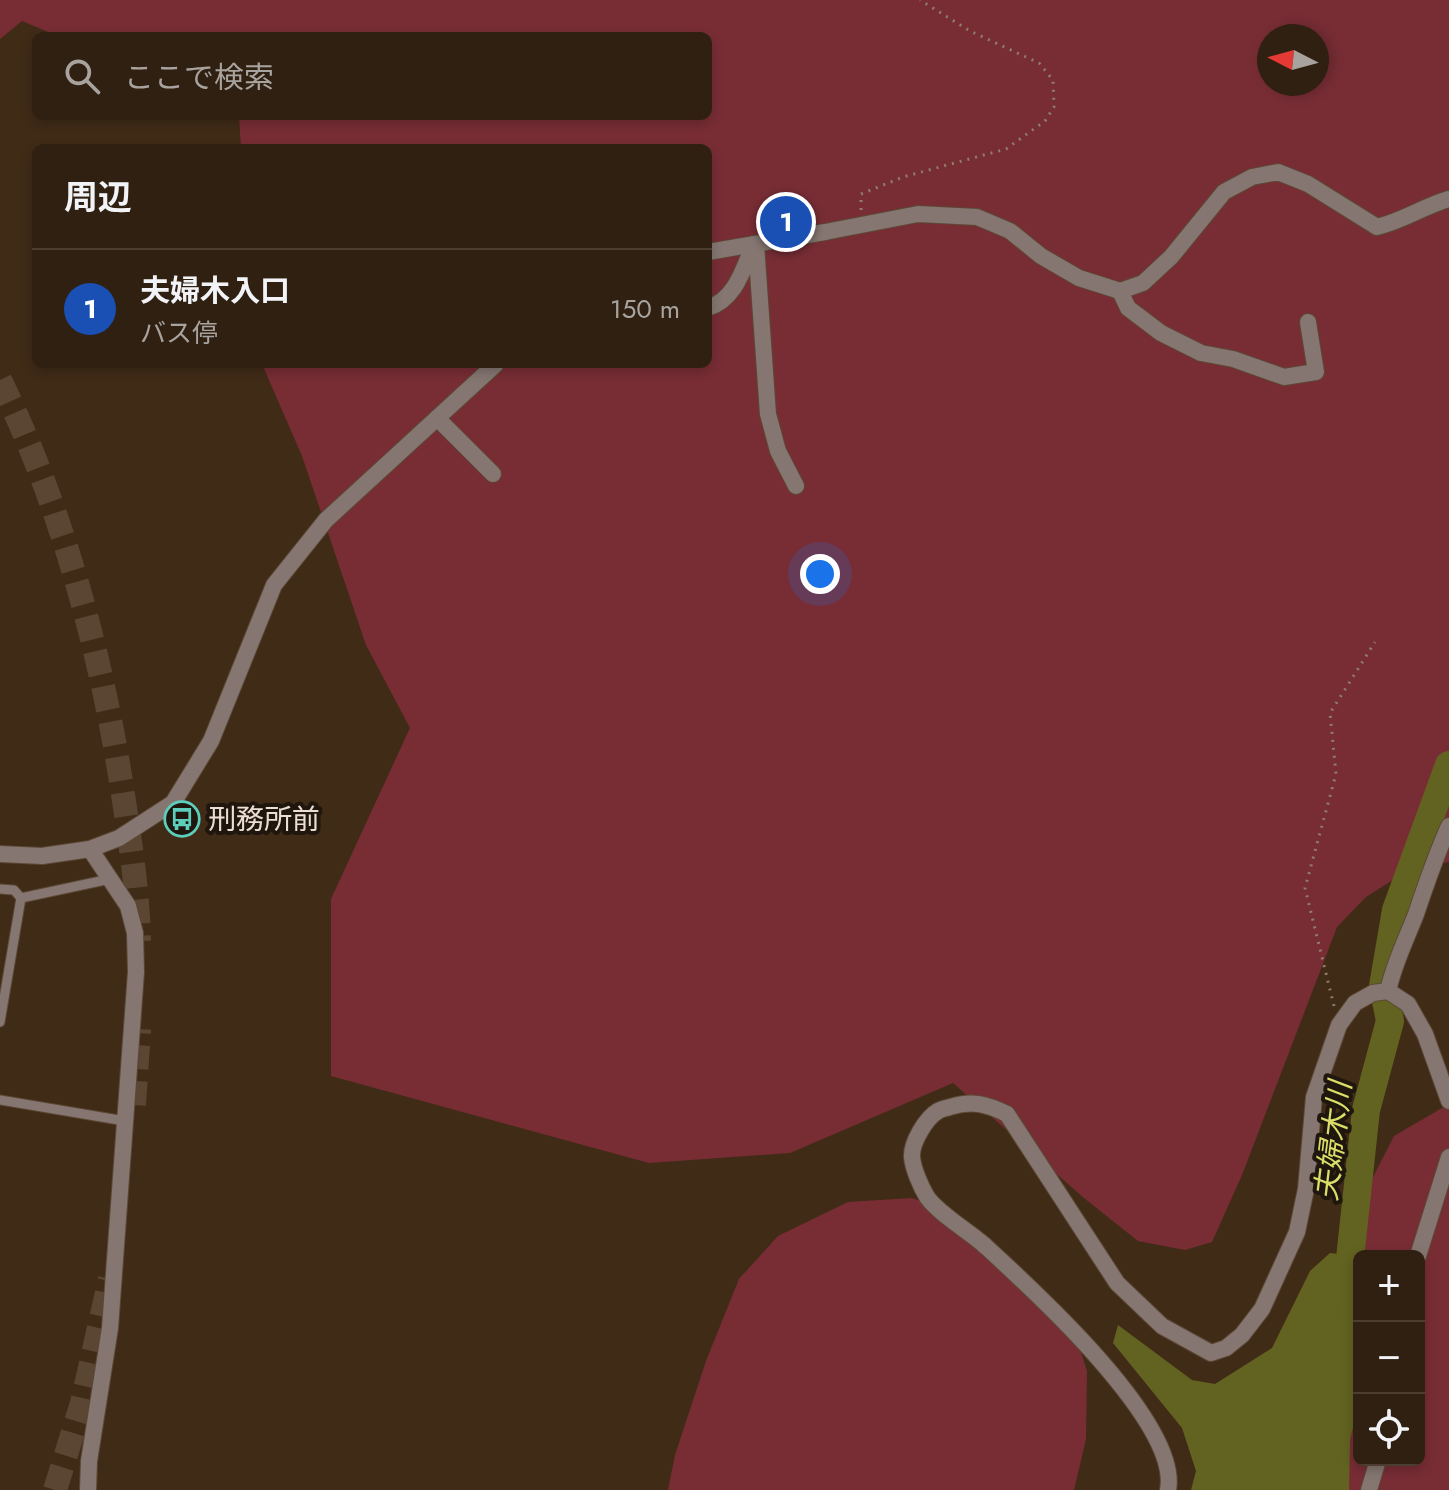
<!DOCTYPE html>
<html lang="ja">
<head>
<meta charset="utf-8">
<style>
	:root { --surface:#302011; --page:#3c2d1f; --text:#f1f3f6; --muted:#a8a39f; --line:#4b3e31; --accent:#8bbbb9 }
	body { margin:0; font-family:Jost,"Noto Sans JP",sans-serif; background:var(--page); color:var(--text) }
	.controls { position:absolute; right:24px; bottom:24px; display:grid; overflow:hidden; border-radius:12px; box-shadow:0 4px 12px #0003 }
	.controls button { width:72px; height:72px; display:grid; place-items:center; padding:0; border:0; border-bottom:2px solid var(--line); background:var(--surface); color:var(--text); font:40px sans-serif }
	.compass { position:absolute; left:1257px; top:24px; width:72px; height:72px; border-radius:50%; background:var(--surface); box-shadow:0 4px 12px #0003; rotate:276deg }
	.you { position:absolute; left:820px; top:574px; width:28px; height:28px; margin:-20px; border:6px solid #fff; border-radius:50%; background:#1a73e8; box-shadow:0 0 0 12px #1a73e833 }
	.badge { display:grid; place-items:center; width:52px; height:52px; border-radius:50%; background:var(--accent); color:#fff; font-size:26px; font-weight:700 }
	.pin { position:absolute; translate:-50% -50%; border:4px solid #fff; box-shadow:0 2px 8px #0006 }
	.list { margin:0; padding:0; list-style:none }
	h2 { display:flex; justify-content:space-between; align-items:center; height:104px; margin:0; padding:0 32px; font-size:34px }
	h2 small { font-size:26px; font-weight:400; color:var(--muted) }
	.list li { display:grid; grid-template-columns:52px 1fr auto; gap:24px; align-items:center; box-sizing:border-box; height:120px; padding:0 32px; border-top:2px solid var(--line) }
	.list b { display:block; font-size:30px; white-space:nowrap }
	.list p { margin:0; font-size:26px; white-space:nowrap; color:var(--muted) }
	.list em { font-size:26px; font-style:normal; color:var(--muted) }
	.icon { flex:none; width:44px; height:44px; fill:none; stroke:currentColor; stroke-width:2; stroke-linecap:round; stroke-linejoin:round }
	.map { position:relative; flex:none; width:1449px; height:1490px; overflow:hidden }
	.search { position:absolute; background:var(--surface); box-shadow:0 4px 12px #0003; left:32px; top:32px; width:680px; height:88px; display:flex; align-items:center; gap:20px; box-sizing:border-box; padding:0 28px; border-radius:12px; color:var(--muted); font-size:30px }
	.panel { position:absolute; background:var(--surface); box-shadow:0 4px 12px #0003; left:32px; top:144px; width:680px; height:224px; border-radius:12px }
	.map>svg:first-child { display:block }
	.green { fill:#782d35; fill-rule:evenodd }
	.water { fill:#626320 }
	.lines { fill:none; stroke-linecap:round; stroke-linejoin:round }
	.river { stroke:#626320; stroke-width:28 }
	.motorway-tunnel { stroke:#5a4633; stroke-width:24; stroke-dasharray:24 12; stroke-linecap:butt }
	.service-casing { stroke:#5c4835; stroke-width:11 }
	.minor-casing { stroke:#5c4835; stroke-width:18 }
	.tertiary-casing { stroke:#5c4835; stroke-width:18 }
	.path { stroke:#8e7c6c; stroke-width:3; stroke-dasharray:2 6; stroke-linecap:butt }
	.service { stroke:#857671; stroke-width:9 }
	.minor { stroke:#857671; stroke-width:16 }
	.tertiary { stroke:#857671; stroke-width:16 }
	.labels { text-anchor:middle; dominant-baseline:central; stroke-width:8; stroke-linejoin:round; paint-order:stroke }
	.poi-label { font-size:28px; fill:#ecded2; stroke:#1f160d; text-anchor:start }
	.water-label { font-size:30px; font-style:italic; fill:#dadd67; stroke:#1f160d }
</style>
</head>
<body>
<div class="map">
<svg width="1449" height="1490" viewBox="0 0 1449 1490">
	<rect width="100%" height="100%" fill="#402b17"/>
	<path class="green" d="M0,0H1449V862L1410,869L1366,897L1337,927L1242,1175L1212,1242L1185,1250L1138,1241L1084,1198L953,1083L790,1153L649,1163L331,1076V899L410,728L366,645L302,456L262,364H708V148H241L239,116H708V36H58L22,21L0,39ZM1269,36H1317V84H1269Z
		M1442,1108L1449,1109V1490H1305L1339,1266L1371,1181L1394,1136ZM1359,1256H1419V1460H1359Z
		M912,1198L958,1215L996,1249L1077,1340L1087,1371L1086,1439L1074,1490H668L675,1455L706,1361L739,1279L778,1236L848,1202Z"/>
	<path class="water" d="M1330,1253L1340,1254L1359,1281V1403L1350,1440L1349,1490H1191L1196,1471L1182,1428L1113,1343L1118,1325L1192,1380L1215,1384L1272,1348L1310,1271Z"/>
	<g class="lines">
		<path class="river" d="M1349,1305L1348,1277L1366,1110L1390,1021L1383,986L1396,910L1449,765"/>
		<path class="motorway-tunnel" d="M0,380C63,509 103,659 124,801C131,847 138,894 139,941
			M134,1105L139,1029
			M55,1490L82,1403L110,1279"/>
		<defs>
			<path id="service" d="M0,889L14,890L21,898
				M0,1022L21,898L110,879
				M0,1100L125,1121"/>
			<path id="minor" d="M825,232L918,214L977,217L1010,231L1041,256L1079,278L1120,291L1143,283L1171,257L1224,192L1252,177L1278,172L1308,184L1377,227C1403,221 1422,207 1449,199
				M756,244L768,414L778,451L796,486
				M1120,291L1128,308L1161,333L1201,353L1233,359L1284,377L1316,372L1308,322
				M708,308C736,299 743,269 754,244
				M437,418L493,474
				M1388,991C1394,963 1406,940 1416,914C1426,884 1436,855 1449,826
				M1418,1256L1449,1157
				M1168,1490C1181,1423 1031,1288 983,1244C967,1230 938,1213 927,1197C921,1187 913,1169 912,1157C911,1143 926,1118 938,1111C941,1109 946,1108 950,1107C972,1100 987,1104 1007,1114L1117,1283L1162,1326L1211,1353L1226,1348L1242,1335L1262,1309L1297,1232L1306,1189L1314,1097L1339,1025L1355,1003L1373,993L1388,991L1408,1004L1425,1034L1449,1101
				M1369,1490L1378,1460"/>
			<path id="tertiary" d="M708,252L825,232
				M0,854L42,856L90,849L119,838L173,803L211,741L274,585L326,520L496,364
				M88,1490L89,1461L110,1328L136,972L135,933L128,906L90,849"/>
		</defs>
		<use href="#service" class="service-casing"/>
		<use href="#minor" class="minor-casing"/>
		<use href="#tertiary" class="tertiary-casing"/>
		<path class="path" d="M861,210V194L903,177L1006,149L1045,121L1054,107L1053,80L1039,63L970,31L920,0
			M1334,1006L1305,888L1336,774L1330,713L1375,642"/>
		<use href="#service" class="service"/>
		<use href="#minor" class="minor"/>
		<use href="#tertiary" class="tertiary"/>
	</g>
	<defs>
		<symbol id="bus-ring" viewBox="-11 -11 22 22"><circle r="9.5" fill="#1f160d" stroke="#5ccebb" stroke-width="1.5"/><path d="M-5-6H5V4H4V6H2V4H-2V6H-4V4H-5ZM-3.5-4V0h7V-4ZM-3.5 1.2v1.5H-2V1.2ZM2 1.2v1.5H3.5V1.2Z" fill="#5ccebb"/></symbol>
	</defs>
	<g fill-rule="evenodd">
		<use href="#bus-ring" x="162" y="799" width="40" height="40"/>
	</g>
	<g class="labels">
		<g class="poi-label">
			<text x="208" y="819">刑務所前</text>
		</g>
		<g class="water-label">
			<text transform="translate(1333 1141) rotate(-83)">夫婦木川</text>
		</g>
	</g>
</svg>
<div class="controls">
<button>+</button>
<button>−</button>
<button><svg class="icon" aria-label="locate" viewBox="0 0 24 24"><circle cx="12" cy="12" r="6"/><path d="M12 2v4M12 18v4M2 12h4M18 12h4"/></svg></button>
</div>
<svg class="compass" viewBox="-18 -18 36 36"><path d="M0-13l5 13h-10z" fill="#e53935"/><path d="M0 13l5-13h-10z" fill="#a8a39f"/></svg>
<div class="you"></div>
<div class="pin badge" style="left:786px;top:222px;background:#1a4fb4">1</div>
<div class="search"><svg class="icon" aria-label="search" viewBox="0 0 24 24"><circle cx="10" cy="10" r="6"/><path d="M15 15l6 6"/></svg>ここで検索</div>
<section class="panel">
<h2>周辺<small></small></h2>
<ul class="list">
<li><span class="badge" style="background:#1a4fb4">1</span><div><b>夫婦木入口</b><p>バス停</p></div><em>150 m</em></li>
</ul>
</section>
</div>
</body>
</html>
